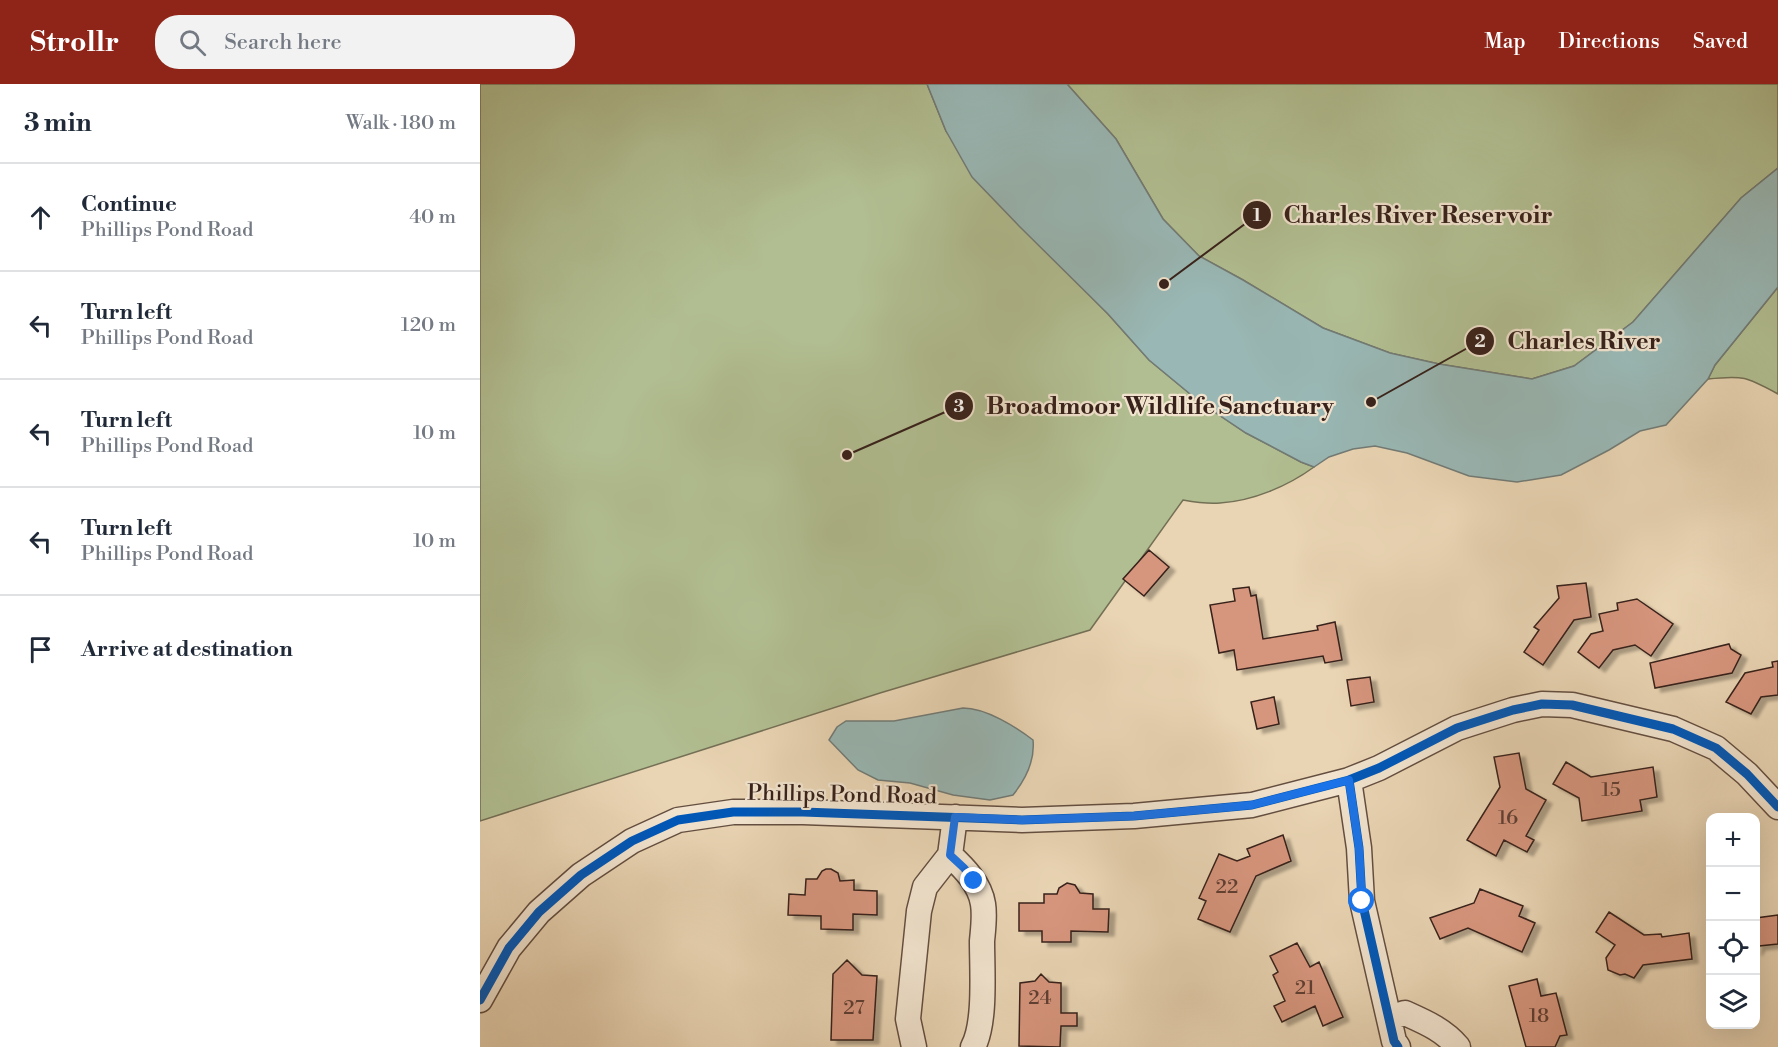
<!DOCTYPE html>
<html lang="en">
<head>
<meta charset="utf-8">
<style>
	:root { --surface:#fff; --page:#f2f2f3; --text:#1f2937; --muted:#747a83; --line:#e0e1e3; --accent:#8f2418 }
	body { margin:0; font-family:"Libre Bodoni",serif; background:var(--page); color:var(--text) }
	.controls { position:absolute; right:18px; bottom:18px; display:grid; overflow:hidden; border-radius:12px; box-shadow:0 6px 24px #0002 }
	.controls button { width:54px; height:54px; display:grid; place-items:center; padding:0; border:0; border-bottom:2px solid var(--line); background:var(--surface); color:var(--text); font:30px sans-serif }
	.stop { position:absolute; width:18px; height:18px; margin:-14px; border:4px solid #1a73e8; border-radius:50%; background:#fff }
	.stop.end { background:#1a73e8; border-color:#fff; box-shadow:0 2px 6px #0008 }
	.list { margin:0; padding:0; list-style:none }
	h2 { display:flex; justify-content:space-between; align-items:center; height:78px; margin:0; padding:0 24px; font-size:26px }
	h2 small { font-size:20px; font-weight:400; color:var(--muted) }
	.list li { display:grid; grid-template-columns:39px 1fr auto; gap:18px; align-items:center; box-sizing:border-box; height:108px; padding:0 24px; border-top:2px solid var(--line) }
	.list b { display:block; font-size:22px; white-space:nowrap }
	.list p { margin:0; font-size:20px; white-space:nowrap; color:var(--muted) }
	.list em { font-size:20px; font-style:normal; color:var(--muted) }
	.icon { flex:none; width:33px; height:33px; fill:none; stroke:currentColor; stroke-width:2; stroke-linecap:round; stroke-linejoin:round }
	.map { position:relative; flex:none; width:1298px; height:963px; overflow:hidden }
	header { display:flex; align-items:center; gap:36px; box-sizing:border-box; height:84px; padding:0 30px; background:var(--accent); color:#fff }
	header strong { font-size:28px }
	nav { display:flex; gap:33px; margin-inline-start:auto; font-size:21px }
	.search { width:420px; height:54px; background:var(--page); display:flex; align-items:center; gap:15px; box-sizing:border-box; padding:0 21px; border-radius:24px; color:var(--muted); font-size:22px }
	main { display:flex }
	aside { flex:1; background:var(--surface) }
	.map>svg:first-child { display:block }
	.green { fill:#b1be91; stroke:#747056; stroke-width:1.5 }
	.water { fill:#99b7b4; stroke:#727b76; stroke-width:1.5 }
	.building { fill:#d6957d; stroke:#37211a; stroke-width:1.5; filter:url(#shadow) }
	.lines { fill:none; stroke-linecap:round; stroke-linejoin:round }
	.minor-casing { stroke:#644e40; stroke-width:27 }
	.minor { stroke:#f1e3ce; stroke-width:24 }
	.cycleway-casing { stroke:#f1e3ce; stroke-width:13 }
	.cycleway { stroke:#0057b8; stroke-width:9 }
	.route { stroke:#1a73e8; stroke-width:8 }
	.labels { text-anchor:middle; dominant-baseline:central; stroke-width:4.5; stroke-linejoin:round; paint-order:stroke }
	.number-label { font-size:20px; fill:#5f3e33 }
	.street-label { font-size:22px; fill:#37211a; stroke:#f1e3ce }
	.leader { fill:none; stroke:#37211a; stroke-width:2 }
	.callout-dot { fill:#37211a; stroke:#f1e3ce; stroke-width:2 }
	.mark-label { font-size:18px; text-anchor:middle; font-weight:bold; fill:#fff }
	.callout-label { font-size:24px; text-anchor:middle; font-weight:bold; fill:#37211a; stroke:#f1e3ce; stroke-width:4.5; stroke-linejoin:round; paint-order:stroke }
</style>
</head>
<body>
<header>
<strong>Strollr</strong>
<div class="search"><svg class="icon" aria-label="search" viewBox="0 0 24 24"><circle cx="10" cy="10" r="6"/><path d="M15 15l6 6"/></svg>Search here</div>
<nav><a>Map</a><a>Directions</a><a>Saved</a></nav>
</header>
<main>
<aside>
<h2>3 min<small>Walk · 180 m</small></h2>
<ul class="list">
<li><svg class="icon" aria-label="ahead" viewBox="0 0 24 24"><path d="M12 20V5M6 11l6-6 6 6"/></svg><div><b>Continue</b><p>Phillips Pond Road</p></div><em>40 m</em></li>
<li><svg class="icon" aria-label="left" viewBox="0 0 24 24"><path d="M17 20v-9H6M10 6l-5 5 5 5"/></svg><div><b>Turn left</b><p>Phillips Pond Road</p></div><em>120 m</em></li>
<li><svg class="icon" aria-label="left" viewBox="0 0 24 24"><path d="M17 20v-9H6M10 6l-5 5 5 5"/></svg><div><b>Turn left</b><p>Phillips Pond Road</p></div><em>10 m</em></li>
<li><svg class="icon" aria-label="left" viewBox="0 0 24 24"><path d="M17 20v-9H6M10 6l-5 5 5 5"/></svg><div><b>Turn left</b><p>Phillips Pond Road</p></div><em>10 m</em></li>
<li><svg class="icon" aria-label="arrive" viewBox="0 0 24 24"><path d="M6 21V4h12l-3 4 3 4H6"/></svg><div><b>Arrive at destination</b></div></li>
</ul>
</aside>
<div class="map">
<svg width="1298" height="963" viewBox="0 0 1298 963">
	<defs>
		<filter id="shadow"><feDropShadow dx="6" dy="4" stdDeviation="1.5" flood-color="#0004"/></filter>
	</defs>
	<rect width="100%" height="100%" fill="#e9d4b3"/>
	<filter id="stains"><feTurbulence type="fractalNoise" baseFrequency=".00333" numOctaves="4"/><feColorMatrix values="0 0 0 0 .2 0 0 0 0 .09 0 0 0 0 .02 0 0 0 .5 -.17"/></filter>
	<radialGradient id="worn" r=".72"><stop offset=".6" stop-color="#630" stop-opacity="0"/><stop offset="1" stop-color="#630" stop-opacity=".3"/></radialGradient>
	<path class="green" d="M0,0H447L466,47L585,186L628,230L669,276L721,319L766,349L821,378L834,383C808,402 773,417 740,419C728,420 714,418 703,416L610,546L400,609L0,737Z
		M587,0H1298V84L1261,114L1153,238L1094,282L1052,295L959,280L910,269L843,244L763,196L719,172L683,135L636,55Z
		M1298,203V310C1267,293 1264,291 1228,295L1235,281Z"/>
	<path class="water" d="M447,0H587L636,55L683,135L719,172L763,196L843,244L910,269L959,280L1052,295L1094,282L1153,238L1261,114L1298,84V203L1235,281L1228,295L1186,341L1160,347L1129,366L1081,391L1037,398L989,392L927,369L895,362L873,365L849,373L834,383L821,378L766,349L721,319L669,276L628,230L539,142L492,93L466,47Z
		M483,624C506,624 536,643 553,656C555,676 545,696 533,711L510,716L473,711L430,699L398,696L378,686L349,656L357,643L366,637H414Z"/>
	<path class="building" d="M669,466L689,483L664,512L643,495Z
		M1106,499L1111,533L1094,536L1063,581L1044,568L1059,546L1054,543L1079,514L1077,502Z
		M769,503L771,512L776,511L783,555L838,546L837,542L855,538L862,576L845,579L843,572L757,586L754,566L739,569L730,521L755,517L753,505Z
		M1157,515L1193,540L1171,572L1155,561L1133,566L1119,584L1098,568L1111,550L1123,547L1119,530L1138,526L1137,519Z
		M1249,560L1251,565L1261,571L1252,589L1175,604L1170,579Z
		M1298,577V611L1281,613L1271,630L1246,618L1265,589L1293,583L1292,578Z
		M890,593L894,618L871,622L867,596Z
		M794,613L799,640L777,645L771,618Z
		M1039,669L1046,705L1066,716L1046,752L1054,756L1047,768L1024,756L1016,772L987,756L1020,703L1014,673Z
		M1086,678L1111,693L1173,683L1177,713L1160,716L1162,727L1102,737L1099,714L1073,700Z
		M803,751L811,777L776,792L750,848L718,835L726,817L719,814L739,770L757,777L770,772L767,765Z
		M346,785H351L358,789L360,797L374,796V806L397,807V831L373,830V846L341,845V832L308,831L309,810L325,811L326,795H337L342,787Z
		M587,799L595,801L600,809L613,810V825H629L628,848L591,847V858H562V847H539V819H564V810H577L579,804Z
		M1000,805L1043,822L1039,832L1055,839L1042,868L988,844L960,855L950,834L994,819Z
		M1129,828L1164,851L1181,850L1182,853L1209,849L1212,875L1163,881L1154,894L1145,890L1140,891L1128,886L1126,874L1135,861L1116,848Z
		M1298,831V860L1279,862L1276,868V834Z
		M817,859L830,883L839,878L863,933L843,942L835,922L802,938L794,922L805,917L793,891L798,888L790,872Z
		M367,876L382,891L397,892L393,956H351L353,890Z
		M561,890L569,898L581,899V929H597V942H581L580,963L539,962L540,899L555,897Z
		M1057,895L1061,912L1076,909L1087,951L1080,952L1075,963H1046L1029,902Z"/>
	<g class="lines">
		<defs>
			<path id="minor" d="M869,696L879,764L882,817L914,957L918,963
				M470,771C484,784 500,800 503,820C505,832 503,846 502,857C502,886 506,939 493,963
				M0,916L29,864L59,828L101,791L152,757L198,736L253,728H323L542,736L654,732L772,721L869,696L899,684L977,644L1033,626L1062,620L1092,621L1193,645L1236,664L1267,690L1298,723
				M909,934L925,929C945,938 964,946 978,963
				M434,963L428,935L439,827L445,803L470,771L475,733"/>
		</defs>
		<use href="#minor" class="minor-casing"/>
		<use href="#minor" class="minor"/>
		<defs>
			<path id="cycleway" d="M869,696L879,764L882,817L914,957L918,963
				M0,916L29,864L59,828L101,791L152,757L198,736L253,728H323L542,736L654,732L772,721L869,696L899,684L977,644L1033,626L1062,620L1092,621L1193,645L1236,664L1267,690L1298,723"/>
		</defs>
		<use href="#cycleway" class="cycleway-casing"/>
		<use href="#cycleway" class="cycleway"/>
	</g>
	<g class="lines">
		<path class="route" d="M494,797L484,784L470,771L475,733L542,736L654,732L772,721L869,696L879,764L882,817"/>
	</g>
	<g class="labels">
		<g class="number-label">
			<text x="1131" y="706">15</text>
			<text x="1028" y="734">16</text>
			<text x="747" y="803">22</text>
			<text x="825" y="904">21</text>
			<text x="560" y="914">24</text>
			<text x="374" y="924">27</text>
			<text x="1059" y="932">18</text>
		</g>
		<g class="street-label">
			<text transform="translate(362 711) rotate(1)">Phillips Pond Road</text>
		</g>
	</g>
	<path class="leader" d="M684 200L777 131M891 318L1000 257M367 371L479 322"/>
	<g class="callout-dot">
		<circle cx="684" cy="200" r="6"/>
		<circle cx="891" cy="318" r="6"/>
		<circle cx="367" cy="371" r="6"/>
		<circle cx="777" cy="131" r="15"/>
		<circle cx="1000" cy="257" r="15"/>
		<circle cx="479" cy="322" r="15"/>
	</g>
	<g class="mark-label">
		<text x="777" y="137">1</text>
		<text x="1000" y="263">2</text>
		<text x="479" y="328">3</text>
	</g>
	<g class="callout-label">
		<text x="938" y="139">Charles River Reservoir</text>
		<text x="1104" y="265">Charles River</text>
		<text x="680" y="330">Broadmoor Wildlife Sanctuary</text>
	</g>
	<rect width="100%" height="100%" filter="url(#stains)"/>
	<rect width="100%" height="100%" fill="url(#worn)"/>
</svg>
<div class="controls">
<button>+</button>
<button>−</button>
<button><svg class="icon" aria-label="locate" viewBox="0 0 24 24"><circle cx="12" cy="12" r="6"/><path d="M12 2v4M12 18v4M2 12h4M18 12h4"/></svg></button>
<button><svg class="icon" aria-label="layers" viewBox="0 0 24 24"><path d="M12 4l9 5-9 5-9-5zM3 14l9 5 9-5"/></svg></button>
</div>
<div class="stop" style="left:882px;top:817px"></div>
<div class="stop end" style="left:494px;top:797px"></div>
</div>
</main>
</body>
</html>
